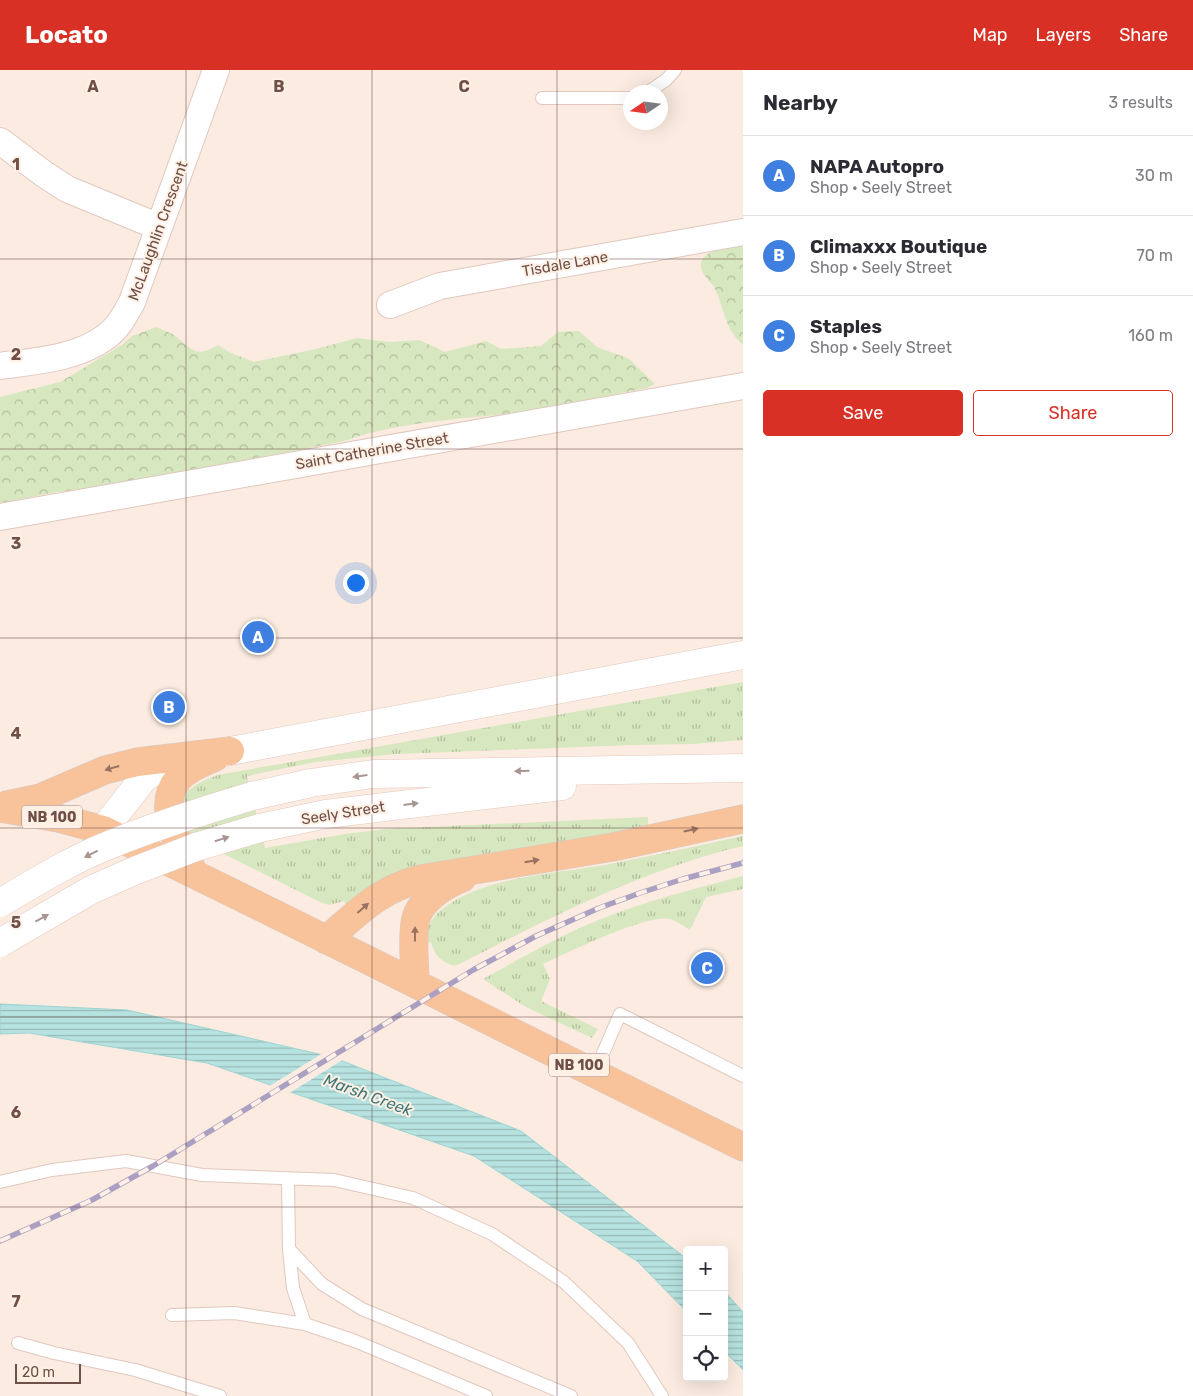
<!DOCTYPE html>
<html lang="en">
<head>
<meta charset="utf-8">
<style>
	:root { --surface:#fff; --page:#f2f2f3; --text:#2b2b33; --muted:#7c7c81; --line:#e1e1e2; --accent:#d93025 }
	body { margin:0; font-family:Rubik,sans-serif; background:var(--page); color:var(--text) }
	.controls { position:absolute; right:15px; bottom:15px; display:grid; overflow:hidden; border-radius:5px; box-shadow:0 5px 20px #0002 }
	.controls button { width:45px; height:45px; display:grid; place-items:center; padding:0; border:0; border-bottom:1px solid var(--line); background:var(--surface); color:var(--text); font:25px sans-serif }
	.compass { position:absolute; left:623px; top:15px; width:45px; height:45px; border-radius:50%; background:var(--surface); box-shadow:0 5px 20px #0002; rotate:257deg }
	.scale { position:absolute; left:15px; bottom:12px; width:66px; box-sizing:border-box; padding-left:5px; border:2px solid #704f48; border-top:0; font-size:14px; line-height:18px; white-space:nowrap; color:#704f48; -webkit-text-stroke:4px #fef0e5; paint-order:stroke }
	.you { position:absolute; left:355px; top:512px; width:18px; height:18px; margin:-12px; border:4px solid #fff; border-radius:50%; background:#1a73e8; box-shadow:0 0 0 8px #1a73e833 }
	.badge { display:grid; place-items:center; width:32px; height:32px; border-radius:50%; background:var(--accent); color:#fff; font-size:16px; font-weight:700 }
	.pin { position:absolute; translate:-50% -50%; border:2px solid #fff; box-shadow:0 1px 5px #0006 }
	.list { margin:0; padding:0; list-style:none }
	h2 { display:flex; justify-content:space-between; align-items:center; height:65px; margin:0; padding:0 20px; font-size:21px }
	h2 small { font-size:16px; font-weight:400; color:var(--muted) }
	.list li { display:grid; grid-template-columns:32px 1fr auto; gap:15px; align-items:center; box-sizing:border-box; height:80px; padding:0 20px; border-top:1px solid var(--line) }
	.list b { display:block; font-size:19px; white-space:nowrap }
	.list p { margin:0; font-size:16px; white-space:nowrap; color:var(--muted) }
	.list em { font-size:16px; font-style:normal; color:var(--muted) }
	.actions { display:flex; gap:10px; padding:15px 20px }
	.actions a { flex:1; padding:11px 0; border:1px solid var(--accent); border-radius:5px; text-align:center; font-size:18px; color:var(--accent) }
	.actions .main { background:var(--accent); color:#fff }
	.icon { flex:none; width:28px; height:28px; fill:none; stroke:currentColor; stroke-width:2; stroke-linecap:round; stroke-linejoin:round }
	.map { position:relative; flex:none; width:743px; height:1326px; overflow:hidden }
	header { display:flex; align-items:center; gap:30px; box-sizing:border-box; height:70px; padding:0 25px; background:var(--accent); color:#fff }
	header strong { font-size:24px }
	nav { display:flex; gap:28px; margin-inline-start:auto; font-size:18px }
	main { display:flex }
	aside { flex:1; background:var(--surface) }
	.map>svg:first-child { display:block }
	.grass { fill:url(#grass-tufts) }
	.forest { fill:url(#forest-crowns) }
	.water { fill:url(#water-rules); stroke:#9cd4d2 }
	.pier { fill:#fbebe0 }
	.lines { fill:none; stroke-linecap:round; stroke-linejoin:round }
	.service-casing { stroke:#e0c8bf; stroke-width:14 }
	.minor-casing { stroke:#e0c8bf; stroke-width:28 }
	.tertiary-casing { stroke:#e0c8bf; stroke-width:29 }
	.secondary-casing { stroke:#e5c8bc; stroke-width:29 }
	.primary-casing { stroke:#d4cac8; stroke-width:29 }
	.service { stroke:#fff; stroke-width:12 }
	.minor { stroke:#fff; stroke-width:26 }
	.tertiary { stroke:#fff; stroke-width:28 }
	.secondary { stroke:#fff; stroke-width:28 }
	.primary { stroke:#f8c39a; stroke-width:28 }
	.rail-casing { stroke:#aca0c2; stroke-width:5.5 }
	.rail { stroke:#fef0e5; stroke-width:4; stroke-dasharray:11; stroke-linecap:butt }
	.secondary-bridge-casing { stroke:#e5c8bc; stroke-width:29; stroke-linecap:butt }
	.secondary-bridge { stroke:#fff; stroke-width:28 }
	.oneway { fill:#997261 }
	.oneway2 { fill:#a99591 }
	.grid { fill:none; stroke:#704f48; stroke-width:1; stroke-opacity:0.55 }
	.labels { text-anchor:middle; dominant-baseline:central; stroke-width:4; stroke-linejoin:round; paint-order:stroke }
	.shield { fill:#fef0e5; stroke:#9b7f77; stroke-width:1 }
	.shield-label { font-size:14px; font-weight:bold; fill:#704f48 }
	.street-label { font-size:15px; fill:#704f48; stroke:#fef0e5 }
	.water-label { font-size:16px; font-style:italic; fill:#3d7675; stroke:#fef0e5 }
	.grid-label { font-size:16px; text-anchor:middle; font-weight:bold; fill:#704f48; stroke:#fef0e5; stroke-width:4; stroke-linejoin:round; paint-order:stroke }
</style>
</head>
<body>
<header>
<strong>Locato</strong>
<nav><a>Map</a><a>Layers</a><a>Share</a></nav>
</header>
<main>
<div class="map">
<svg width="743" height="1326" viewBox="0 0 743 1326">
	<defs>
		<pattern id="grass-tufts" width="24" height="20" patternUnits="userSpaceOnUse" patternTransform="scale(1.25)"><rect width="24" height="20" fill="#d7e7bf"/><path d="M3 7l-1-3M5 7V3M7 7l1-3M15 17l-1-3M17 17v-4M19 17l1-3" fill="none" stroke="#b3be9d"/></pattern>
		<pattern id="forest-crowns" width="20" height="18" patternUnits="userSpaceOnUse" patternTransform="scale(1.25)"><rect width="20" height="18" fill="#d7e7bf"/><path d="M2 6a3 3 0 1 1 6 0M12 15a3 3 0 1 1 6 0" fill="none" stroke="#b3be9d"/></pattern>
		<pattern id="water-rules" width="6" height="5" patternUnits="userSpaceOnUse" patternTransform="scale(1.25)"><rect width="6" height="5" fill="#b6e3e1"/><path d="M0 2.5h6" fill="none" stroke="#98bab8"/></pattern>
	</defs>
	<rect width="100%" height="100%" fill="#fbebe0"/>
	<path class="grass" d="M743,612V670L693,674L632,675L396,684L315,692L247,706L265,778L345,764L386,759L648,747V758L347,836L344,831L329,835L320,832L196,770L188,765C186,756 181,746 181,737C181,719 204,710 218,705Z
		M743,766V776C641,800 548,849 455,896C441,892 435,886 431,872L425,873C427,859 429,850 441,840C484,806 553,804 605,795C651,786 697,776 743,766Z
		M743,806V819L706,827L690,860C684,856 676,851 670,849C648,843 566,883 543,894L550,909L541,931L598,959L592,968L526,937L483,909C520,889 557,867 596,851C643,832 693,819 743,806Z"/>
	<path class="forest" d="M743,171V275C723,257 725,238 714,217C709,209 697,201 702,190C707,180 732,174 743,171Z
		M156,257C162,260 169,262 174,265C193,279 194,289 218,275L229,282L254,292L316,279L357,268L389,272L419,270L445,282L486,271L501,279L541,276L558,262L579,261L597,277L629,289L655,314L647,318C608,325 570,336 531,341C469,349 404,350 344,371L142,411L57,422L0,433V327L60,312L122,275L132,266Z"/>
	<path class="water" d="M0,934L127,940L332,987L521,1061L687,1189V1242L637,1191L474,1086L207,993L29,963L0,964Z
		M724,1221L743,1242V1300L724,1281Z"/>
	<path class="pier" d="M323,983L344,989L288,1024L268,1017Z"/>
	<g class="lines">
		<defs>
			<path id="service" d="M648,22L666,10L675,0
				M542,28H630
				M594,1004L620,944L743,1006
				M288,1108L289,1179L293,1218L305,1254
				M0,1112L52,1100L126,1091L202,1105L334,1110L413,1128L492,1164L564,1212L628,1273L662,1326
				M289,1179L322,1214L362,1239L571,1326
				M172,1245L234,1243L305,1254L355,1271L486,1326
				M18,1273L54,1283L135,1300L220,1326"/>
			<path id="minor" d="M0,71L44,104L67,119L159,157
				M390,235L440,216L743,162
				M0,296C34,291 75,289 104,268C117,260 125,245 132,232L216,0
				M0,447L743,316"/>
			<path id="tertiary" d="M103,760L143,709L162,696L230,681L743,585"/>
			<path id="secondary" d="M252,726L311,713L373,704L743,698
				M260,758L326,744L562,716"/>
			<path id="primary" d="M7,735L40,728L105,700L137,692L230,681
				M0,738L58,748L103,760C318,863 529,972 743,1077
				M194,803C180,777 155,738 178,709C187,698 202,693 215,687
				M326,870C358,843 378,820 420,809L613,777L743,749
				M415,913C415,894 412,872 415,853C418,831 443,816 462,808"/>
		</defs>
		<use href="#service" class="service-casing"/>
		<use href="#minor" class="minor-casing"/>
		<use href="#tertiary" class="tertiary-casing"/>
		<use href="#secondary" class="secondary-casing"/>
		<use href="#primary" class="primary-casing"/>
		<use href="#service" class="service"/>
		<use href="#minor" class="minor"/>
		<use href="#tertiary" class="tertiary"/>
		<use href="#secondary" class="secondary"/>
		<use href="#primary" class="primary"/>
		<defs>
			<path id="rail" d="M0,1171L92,1130L153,1096L473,900L536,866L599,838L640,823L683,809L743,793"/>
		</defs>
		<use href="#rail" class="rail-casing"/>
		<use href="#rail" class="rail"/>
		<defs>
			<path id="secondary-bridge" d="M0,833C34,813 68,792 104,777C152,757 202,741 252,726
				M0,873L91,820L134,801L196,777L260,758"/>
		</defs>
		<use href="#secondary-bridge" class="secondary-bridge-casing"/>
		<use href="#secondary-bridge" class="secondary-bridge"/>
	</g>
	<defs><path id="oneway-solid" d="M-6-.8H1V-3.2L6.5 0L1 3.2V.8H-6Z" transform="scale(1.25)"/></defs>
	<g class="oneway">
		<use href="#oneway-solid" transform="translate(112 698) rotate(164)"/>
		<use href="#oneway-solid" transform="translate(691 760) rotate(-12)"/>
		<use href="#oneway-solid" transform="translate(532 791) rotate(-10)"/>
		<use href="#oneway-solid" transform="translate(363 838) rotate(-41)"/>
		<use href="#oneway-solid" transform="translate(415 864) rotate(-90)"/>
	</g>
	<g class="oneway2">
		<use href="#oneway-solid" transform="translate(522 701) rotate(179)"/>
		<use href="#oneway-solid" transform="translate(360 706) rotate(172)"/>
		<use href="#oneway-solid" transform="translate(411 734) rotate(-7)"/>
		<use href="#oneway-solid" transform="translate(222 769) rotate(-17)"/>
		<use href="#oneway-solid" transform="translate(91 784) rotate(153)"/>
		<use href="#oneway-solid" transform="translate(42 848) rotate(-29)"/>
	</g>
	<path class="grid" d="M186,0V1326M372,0V1326M557,0V1326M0,189H743M0,379H743M0,568H743M0,758H743M0,947H743M0,1137H743"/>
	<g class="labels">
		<g class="shield">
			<rect x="22" y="735.5" width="60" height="23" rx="4"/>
			<rect x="549" y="983.5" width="60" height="23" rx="4"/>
		</g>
		<g class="shield-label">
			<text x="52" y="747">NB 100</text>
			<text x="579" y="995">NB 100</text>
		</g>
		<g class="street-label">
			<text transform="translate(158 161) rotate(-70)">McLaughlin Crescent</text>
			<text transform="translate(565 194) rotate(-10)">Tisdale Lane</text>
			<text transform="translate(372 381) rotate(-10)">Saint Catherine Street</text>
			<text transform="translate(343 743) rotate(-9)">Seely Street</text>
		</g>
		<g class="water-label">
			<text transform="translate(368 1025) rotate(20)">Marsh Creek</text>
		</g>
	</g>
	<g class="grid-label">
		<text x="93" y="22">A</text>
		<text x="279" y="22">B</text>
		<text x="464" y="22">C</text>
		<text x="16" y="100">1</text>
		<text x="16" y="290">2</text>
		<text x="16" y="479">3</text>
		<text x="16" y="669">4</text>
		<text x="16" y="858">5</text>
		<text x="16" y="1048">6</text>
		<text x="16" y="1237">7</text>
	</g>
</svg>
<div class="controls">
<button>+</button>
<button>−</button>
<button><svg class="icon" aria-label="locate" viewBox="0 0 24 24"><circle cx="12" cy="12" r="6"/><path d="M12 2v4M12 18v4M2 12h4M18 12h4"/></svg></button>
</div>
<svg class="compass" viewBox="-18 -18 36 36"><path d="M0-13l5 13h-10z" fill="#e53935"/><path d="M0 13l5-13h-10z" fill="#7c7c81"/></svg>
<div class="scale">20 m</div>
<div class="you"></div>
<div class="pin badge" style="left:258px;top:567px;background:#3f7fe0">A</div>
<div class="pin badge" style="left:169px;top:637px;background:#3f7fe0">B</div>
<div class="pin badge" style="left:707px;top:898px;background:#3f7fe0">C</div>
</div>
<aside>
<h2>Nearby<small>3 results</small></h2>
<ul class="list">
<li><span class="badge" style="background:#3f7fe0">A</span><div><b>NAPA Autopro</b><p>Shop · Seely Street</p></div><em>30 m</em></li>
<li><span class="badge" style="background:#3f7fe0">B</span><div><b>Climaxxx Boutique</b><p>Shop · Seely Street</p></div><em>70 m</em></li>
<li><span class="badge" style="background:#3f7fe0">C</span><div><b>Staples</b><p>Shop · Seely Street</p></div><em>160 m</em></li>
</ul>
<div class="actions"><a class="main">Save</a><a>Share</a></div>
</aside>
</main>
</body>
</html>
